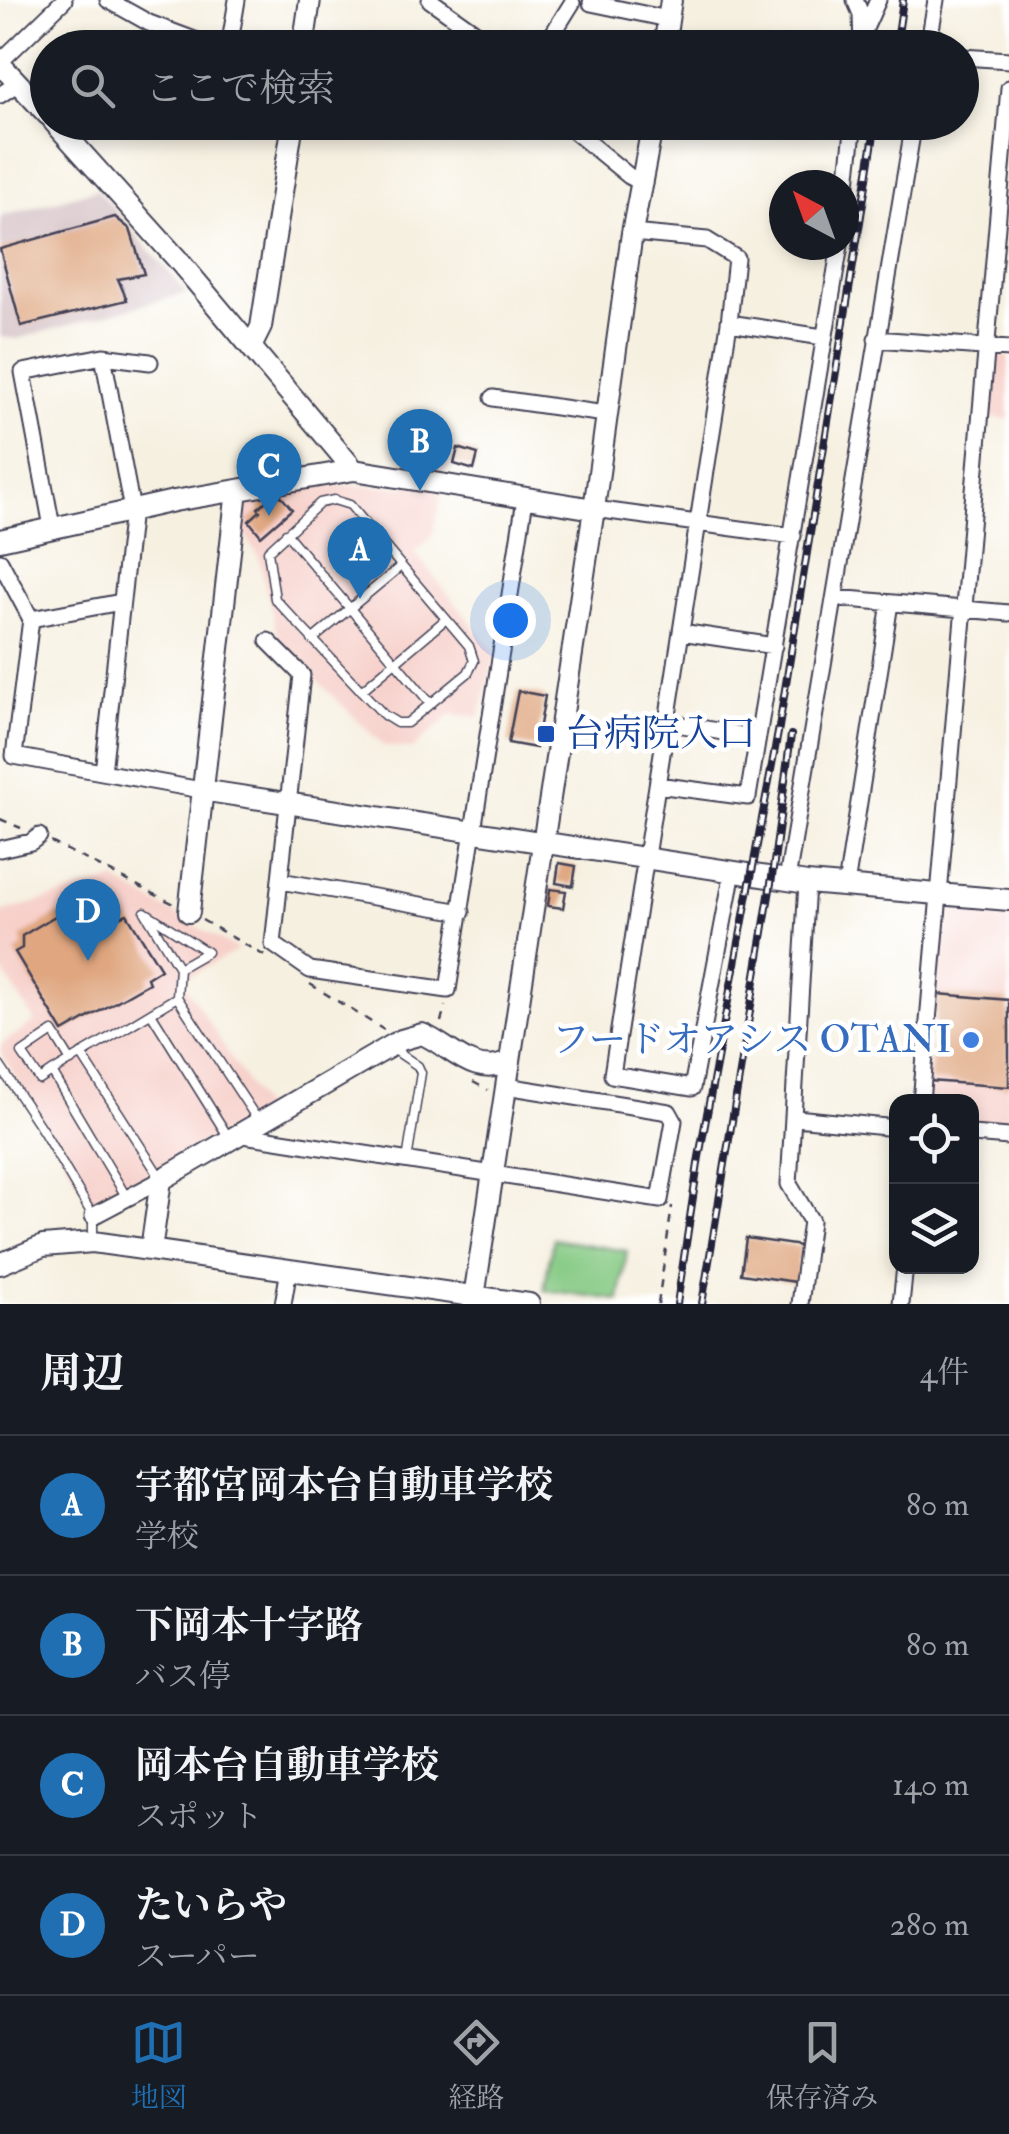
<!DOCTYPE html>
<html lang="ja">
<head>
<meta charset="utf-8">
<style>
	:root { --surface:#171b24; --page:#242831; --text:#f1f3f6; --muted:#9ea1a6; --line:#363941; --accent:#1f6fb2 }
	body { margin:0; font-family:"IM FELL Double Pica","Noto Serif JP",serif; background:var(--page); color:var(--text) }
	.controls { position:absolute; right:30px; bottom:30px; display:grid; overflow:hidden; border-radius:20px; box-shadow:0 5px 15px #0003 }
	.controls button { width:90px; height:90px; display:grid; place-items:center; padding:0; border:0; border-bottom:2px solid var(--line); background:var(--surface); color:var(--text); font:50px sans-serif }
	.compass { position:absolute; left:769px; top:170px; width:90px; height:90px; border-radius:50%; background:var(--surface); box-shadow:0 5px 15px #0003; rotate:319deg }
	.you { position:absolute; left:510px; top:620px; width:35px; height:35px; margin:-25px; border:8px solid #fff; border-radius:50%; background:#1a73e8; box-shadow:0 0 0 15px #1a73e833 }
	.badge { display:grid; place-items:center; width:65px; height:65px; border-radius:50%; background:var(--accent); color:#fff; font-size:32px; font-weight:700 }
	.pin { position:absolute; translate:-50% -82px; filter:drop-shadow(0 2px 5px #0008) }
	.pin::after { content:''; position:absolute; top:52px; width:35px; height:30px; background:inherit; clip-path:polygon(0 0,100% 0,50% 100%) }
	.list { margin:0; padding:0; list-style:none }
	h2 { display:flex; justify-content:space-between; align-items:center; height:130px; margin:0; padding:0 40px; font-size:42px }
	h2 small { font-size:32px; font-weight:400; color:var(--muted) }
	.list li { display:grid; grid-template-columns:65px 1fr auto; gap:30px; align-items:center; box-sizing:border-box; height:140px; padding:0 40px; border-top:2px solid var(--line) }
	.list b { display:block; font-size:38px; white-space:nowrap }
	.list p { margin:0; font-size:32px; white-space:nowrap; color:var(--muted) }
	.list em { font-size:32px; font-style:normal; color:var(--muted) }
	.icon { flex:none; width:55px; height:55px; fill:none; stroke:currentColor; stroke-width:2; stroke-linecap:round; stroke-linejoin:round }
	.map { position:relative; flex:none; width:1009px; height:1304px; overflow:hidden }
	.search { position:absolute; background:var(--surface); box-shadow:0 5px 15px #0003; left:30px; right:30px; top:30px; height:110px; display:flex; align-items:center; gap:25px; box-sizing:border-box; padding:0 35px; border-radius:55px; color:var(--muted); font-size:38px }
	.sheet { height:690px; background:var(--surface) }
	nav { display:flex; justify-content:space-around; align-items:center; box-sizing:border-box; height:140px; border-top:2px solid var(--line); background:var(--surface); font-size:28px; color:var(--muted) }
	nav a { display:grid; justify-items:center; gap:5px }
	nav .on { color:var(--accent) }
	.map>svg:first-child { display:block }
	.built { fill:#f7d0ca }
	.industrial { fill:#d2bec2 }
	.green { fill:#85c983; stroke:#54765f; stroke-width:2.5 }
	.building { fill:#dfa67f }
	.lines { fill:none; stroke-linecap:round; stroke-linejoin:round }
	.lane-casing { stroke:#424154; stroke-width:11 }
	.street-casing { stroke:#424154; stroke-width:19 }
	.secondary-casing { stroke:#424154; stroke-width:24 }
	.path { stroke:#424154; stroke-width:2.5; stroke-dasharray:8 8; stroke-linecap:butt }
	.lane { stroke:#fff; stroke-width:8 }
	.street { stroke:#fff; stroke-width:15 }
	.secondary { stroke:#fff; stroke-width:20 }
	.rail-casing { stroke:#22223b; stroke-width:8 }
	.rail { stroke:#fff; stroke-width:4; stroke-dasharray:11; stroke-linecap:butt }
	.transit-dot { fill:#1a4fb4; stroke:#fff; stroke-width:4 }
	.shop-dot { fill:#3f7fe0; stroke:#fff; stroke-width:4 }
	.labels { text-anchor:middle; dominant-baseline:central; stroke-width:9; stroke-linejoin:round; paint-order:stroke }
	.transit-label { font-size:38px; fill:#164399; stroke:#fff; text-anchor:start }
	.shop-label { font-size:38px; fill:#366cbe; stroke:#fff; text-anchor:end }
</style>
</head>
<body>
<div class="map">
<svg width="1009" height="1304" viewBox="0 0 1009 1304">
	<rect width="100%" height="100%" fill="#fff"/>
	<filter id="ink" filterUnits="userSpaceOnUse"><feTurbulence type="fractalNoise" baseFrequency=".01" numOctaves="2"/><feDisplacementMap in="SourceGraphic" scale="20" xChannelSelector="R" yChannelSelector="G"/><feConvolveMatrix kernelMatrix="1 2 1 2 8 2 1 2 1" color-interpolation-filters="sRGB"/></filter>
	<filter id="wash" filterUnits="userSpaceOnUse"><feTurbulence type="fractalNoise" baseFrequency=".0048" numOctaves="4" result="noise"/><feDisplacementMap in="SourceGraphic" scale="40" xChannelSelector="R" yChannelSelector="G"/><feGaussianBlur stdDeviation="2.25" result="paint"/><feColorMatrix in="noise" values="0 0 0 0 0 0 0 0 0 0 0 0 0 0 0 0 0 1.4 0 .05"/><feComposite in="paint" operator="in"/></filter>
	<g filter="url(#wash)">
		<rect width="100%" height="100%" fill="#f6f0e0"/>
		<path class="built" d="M998,355L1009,356V419L988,417L992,361Z
			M455,441L432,537L414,552L496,653L479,717L452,714L412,749L384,746L279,643L258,555L241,529L244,503L287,488L342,485L405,487L414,449Z
			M115,880L238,950L182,980L264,1110L92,1205L0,1051V1045L35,1022L0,967V913Z
			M947,903L1009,907V1127L1005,1131L972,1128V1102H926L943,907Z"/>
		<path class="industrial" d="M97,189L187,293L17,339L0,337V217Z"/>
		<path class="green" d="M553,1239L627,1251L619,1300L544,1290Z"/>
		<g id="blocks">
			<path class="building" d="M115,217L130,229L144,274L118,279L127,300L21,326L0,249Z
				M458,448L478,454L474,470L454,464Z
				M280,495L292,509L261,536L249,521L260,511L258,508L271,497L274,500Z
				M518,691L545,696L536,748L508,743Z
				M559,863L576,866L573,886L556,883Z
				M550,889L566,891L563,908L548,906Z
				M105,892L120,917L127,914L161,969L147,978L149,983L63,1032L15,952L22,948V936L60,913L71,915L86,905L85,898Z
				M938,994L1009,1000V1087L930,1081Z
				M746,1238L801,1246L796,1282L741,1274Z"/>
		</g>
	</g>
	<g filter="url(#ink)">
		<use href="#blocks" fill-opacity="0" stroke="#424154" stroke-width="2.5"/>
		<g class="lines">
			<defs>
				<path id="lane" d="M334,500L350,505L469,646L474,661L468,673L407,723H397L384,715L275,599L268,551L320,503Z
					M286,533L431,704
					M312,640L401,566
					M361,691L446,619
					M177,997L257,1119
					M151,1013L229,1138
					M393,1049L418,1066L421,1073L407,1160
					M81,1054L160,1177
					M0,1066L43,1131L93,1216V1242
					M52,1072L40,1080L22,1053L53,1032L71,1061
					M127,1198L52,1072L177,997L179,968L145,912L207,952L179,968"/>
				<path id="street" d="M108,0L149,23L216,48
					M430,0L482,37L477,48
					M592,0L591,3L668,19
					M855,0L861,14L862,48
					M863,33L878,0
					M229,48L237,0
					M544,48L572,3
					M928,48L936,0
					M962,57L1009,60
					M0,62L64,0
					M0,95L18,83
					M563,122L629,176L644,184
					M844,211L854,122
					M632,233L707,240L736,258L729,323L612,1075L692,1088L733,871
					M729,323L823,337
					M876,339L1009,349
					M493,398L605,414
					M594,509L793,536
					M52,527L23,372L103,356L150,362
					M0,561L31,619L14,756L201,790
					M836,598L1009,613
					M31,619L121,602
					M681,632L774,646
					M268,641L302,675L273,944L310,970L448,990L525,499
					M666,722L757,738
					M103,772L132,510L103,356
					M657,785L748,797L840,245
					M0,849L31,842L39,836
					M787,880L914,122
					M280,881L462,912
					M846,886L890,603
					M921,1102L1009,88
					M796,1118L896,1128
					M237,1134L660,1200L674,1121L669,1112L506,1086
					M972,1134L1009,1137
					M93,1216L161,1180
					M283,1304L289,1269
					M800,1304L811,1221L789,1184L807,883
					M901,1304L905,1266"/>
				<path id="secondary" d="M303,48L310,0
					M664,48L671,0
					M0,64L48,115
					M54,122L178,260L354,470L594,509
					M251,347L261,327L293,122
					M0,540L174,501L354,470
					M201,790L807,883L1009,900
					M189,912L237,490
					M151,1250L161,1180L401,1040L422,1034C451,1046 474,1080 510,1061
					M0,1264L43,1246L93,1242L529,1304
					M473,1304L594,509L632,233L653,122"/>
			</defs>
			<use href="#lane" class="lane-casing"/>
			<use href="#street" class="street-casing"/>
			<use href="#secondary" class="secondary-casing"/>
			<path class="path" d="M0,819L21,828
				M51,842L174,904
				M202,920L265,956
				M310,984L384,1030
				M441,1022L445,1006
				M473,1082L488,1090
				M658,1304L672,1206"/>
			<use href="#lane" class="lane"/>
			<use href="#street" class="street"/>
			<use href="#secondary" class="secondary"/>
			<defs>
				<path id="rail" d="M896,48L903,0
					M677,1304L699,1157L779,727L876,122
					M702,1304L772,877L791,735"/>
			</defs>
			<use href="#rail" class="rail-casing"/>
			<use href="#rail" class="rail"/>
		</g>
	</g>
	<rect class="transit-dot" x="536" y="724" width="20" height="20" rx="5"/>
	<circle class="shop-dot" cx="971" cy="1040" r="10"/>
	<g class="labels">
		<g class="transit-label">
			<text x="566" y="734">台病院入口</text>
		</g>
		<g class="shop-label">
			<text x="951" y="1040">フードオアシス OTANI</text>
		</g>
	</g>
</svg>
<div class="controls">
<button><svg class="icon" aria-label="locate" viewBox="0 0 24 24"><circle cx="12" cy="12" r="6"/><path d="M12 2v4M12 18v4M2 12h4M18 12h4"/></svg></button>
<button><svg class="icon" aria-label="layers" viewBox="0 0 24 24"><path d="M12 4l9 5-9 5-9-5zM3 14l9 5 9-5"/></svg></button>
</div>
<svg class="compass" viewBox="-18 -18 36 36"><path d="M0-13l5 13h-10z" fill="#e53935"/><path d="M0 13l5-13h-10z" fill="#9ea1a6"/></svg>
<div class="you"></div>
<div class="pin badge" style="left:360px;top:599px">A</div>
<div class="pin badge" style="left:420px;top:491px">B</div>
<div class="pin badge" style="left:269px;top:516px">C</div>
<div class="pin badge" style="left:88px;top:961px">D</div>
<div class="search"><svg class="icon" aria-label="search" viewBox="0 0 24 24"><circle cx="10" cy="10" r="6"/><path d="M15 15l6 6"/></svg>ここで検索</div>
</div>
<section class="sheet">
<h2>周辺<small>4件</small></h2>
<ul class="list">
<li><span class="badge">A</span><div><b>宇都宮岡本台自動車学校</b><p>学校</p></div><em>80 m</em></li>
<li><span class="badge">B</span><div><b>下岡本十字路</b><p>バス停</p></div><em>80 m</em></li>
<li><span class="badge">C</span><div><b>岡本台自動車学校</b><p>スポット</p></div><em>140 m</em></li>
<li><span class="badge">D</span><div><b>たいらや</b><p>スーパー</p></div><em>280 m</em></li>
</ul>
</section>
<nav>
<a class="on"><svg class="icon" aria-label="map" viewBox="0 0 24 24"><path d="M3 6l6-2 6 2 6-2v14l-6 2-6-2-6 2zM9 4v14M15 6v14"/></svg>地図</a>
<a><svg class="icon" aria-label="directions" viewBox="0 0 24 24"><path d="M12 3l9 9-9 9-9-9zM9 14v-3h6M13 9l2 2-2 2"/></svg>経路</a>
<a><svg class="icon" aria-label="saved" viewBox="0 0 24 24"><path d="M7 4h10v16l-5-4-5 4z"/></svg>保存済み</a>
</nav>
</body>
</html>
